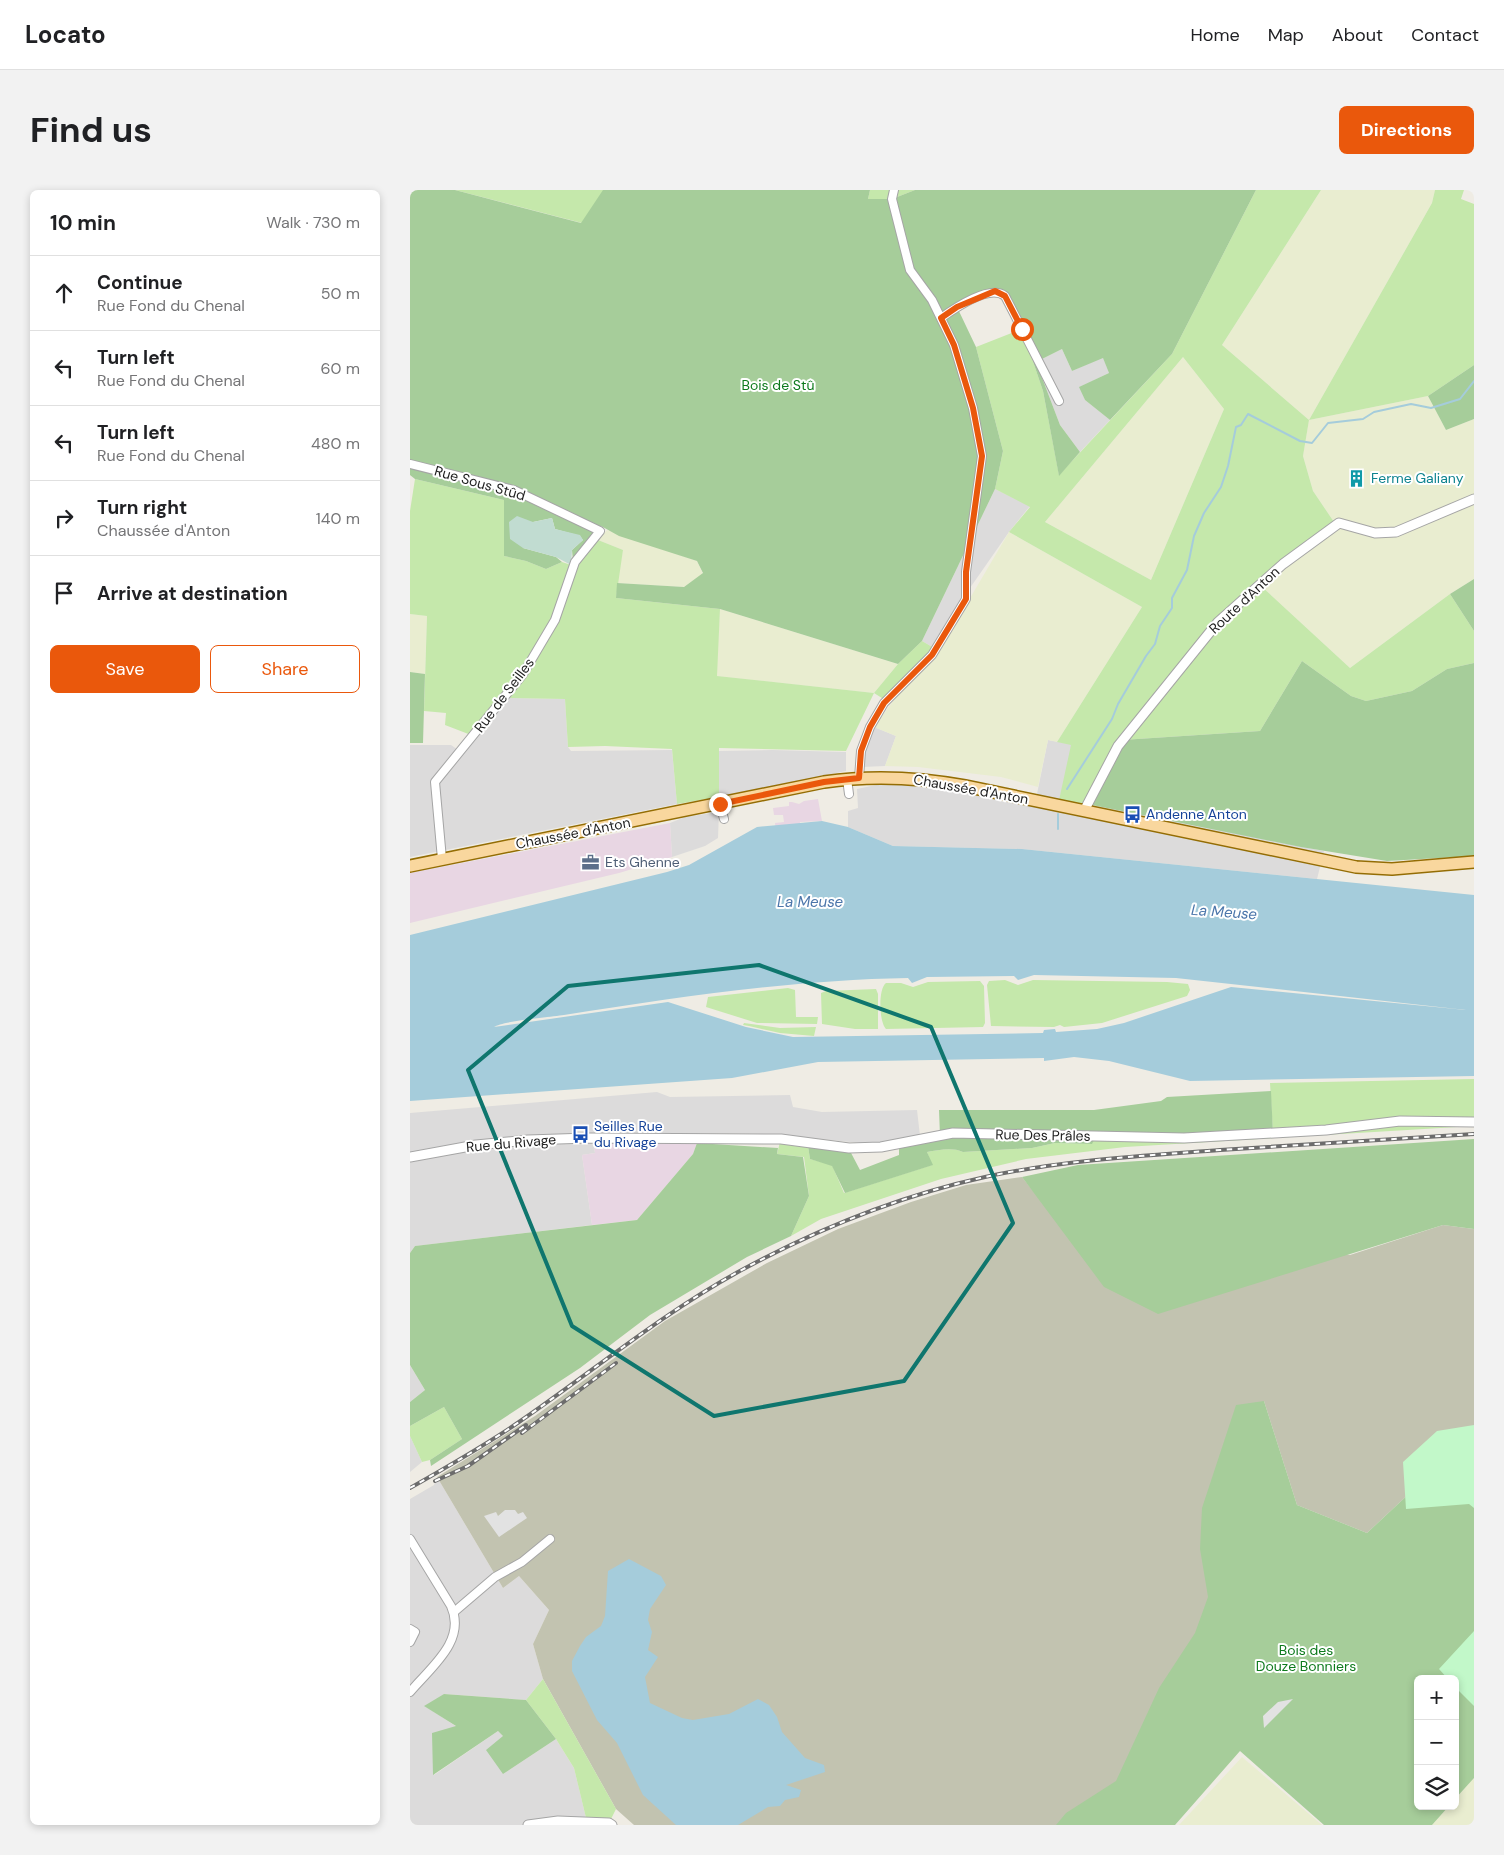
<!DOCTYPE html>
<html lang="en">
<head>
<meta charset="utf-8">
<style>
	:root { --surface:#fff; --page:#f2f2f2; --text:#202124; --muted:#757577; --line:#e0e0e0; --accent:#ea580c }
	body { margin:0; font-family:"DM Sans",sans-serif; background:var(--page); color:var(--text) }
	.controls { position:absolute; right:15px; bottom:15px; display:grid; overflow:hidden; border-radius:8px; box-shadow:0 2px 8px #0003 }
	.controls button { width:45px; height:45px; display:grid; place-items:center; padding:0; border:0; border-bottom:1px solid var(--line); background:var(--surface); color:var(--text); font:25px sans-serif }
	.stop { position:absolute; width:15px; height:15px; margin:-11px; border:4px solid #ea580c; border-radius:50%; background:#fff }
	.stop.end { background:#ea580c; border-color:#fff; box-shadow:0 1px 5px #0008 }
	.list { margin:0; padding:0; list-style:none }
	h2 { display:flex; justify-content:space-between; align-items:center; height:65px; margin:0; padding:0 20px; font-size:21px }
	h2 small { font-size:16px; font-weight:400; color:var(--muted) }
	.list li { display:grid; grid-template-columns:32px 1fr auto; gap:15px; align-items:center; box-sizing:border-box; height:75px; padding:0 20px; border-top:1px solid var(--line) }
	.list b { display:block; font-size:19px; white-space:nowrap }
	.list p { margin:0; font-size:16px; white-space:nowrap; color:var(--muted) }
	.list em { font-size:16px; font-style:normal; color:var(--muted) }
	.actions { display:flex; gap:10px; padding:15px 20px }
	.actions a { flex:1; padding:11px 0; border:1px solid var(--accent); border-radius:8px; text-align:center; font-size:18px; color:var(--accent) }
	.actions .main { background:var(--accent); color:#fff }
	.icon { flex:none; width:28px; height:28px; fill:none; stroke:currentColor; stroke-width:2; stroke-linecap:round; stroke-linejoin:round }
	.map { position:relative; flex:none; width:1064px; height:1635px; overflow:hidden; border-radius:8px }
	header { display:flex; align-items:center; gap:30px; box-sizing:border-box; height:70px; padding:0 25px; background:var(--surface); border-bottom:1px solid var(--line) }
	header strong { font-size:24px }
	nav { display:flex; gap:28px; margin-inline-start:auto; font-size:18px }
	.intro { display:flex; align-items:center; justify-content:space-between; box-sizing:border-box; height:120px; padding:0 30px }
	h1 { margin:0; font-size:35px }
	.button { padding:12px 22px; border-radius:8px; background:var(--accent); color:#fff; font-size:18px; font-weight:700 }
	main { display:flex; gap:30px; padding:0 30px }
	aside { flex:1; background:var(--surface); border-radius:8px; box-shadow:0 2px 8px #0003 }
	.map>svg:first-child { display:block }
	.residential { fill:#dcdbdb }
	.industrial { fill:#e8d6e3 }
	.construction { fill:#c2c3b0 }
	.farmland { fill:#e9edd0 }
	.grass { fill:#c5e8ab; fill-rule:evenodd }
	.forest { fill:#a6cd9a }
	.wetland { fill:#c1dcd1 }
	.park { fill:#c2f8c9 }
	.parking { fill:#e2e2e2 }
	.water { fill:#a5ccdb; fill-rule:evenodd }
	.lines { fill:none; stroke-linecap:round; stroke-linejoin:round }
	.stream { stroke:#a5ccdb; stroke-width:2 }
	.minor-casing { stroke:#a5a5a5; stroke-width:10 }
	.tertiary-casing { stroke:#a5a5a5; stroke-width:11 }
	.primary-casing { stroke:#946d04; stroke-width:14 }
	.minor { stroke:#fff; stroke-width:8 }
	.tertiary { stroke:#fff; stroke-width:9 }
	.primary { stroke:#f9d79e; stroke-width:11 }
	.rail-casing { stroke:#6c6c6c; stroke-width:4 }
	.rail { stroke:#fff; stroke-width:2; stroke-dasharray:5.5; stroke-linecap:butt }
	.route { stroke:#ea580c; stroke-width:6 }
	.marked { fill:none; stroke:#0f766e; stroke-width:4; stroke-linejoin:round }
	.labels { text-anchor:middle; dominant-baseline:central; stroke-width:4; stroke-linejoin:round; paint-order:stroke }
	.park-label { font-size:14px; fill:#0e7a1d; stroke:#fff }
	.culture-label { font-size:14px; fill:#0d838f; stroke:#fff; text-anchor:start }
	.street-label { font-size:14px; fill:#1e1e1e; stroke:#fff }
	.transit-label { font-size:14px; fill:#164399; stroke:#fff; text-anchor:start }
	.service-label { font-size:14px; fill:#4e5e75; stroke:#fff; text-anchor:start }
	.water-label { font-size:15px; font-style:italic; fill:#4c76ab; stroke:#fff }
</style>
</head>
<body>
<header>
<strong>Locato</strong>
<nav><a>Home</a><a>Map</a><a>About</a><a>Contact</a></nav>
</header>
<div class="intro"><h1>Find us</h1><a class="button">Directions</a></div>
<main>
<aside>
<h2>10 min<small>Walk · 730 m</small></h2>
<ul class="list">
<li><svg class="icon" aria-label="ahead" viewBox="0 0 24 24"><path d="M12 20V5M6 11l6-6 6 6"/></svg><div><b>Continue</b><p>Rue Fond du Chenal</p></div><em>50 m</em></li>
<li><svg class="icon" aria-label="left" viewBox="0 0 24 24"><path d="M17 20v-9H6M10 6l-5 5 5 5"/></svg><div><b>Turn left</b><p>Rue Fond du Chenal</p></div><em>60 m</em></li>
<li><svg class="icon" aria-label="left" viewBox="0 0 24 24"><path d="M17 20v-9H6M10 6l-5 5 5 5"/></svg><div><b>Turn left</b><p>Rue Fond du Chenal</p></div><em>480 m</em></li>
<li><svg class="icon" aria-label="right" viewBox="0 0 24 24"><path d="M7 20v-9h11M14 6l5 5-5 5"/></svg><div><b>Turn right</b><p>Chaussée d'Anton</p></div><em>140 m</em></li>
<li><svg class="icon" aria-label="arrive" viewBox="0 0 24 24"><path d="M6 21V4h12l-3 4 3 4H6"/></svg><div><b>Arrive at destination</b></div></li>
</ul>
<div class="actions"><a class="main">Save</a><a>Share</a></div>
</aside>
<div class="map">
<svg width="1064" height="1635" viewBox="0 0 1064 1635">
	<rect width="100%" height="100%" fill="#efece4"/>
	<path class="residential" d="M652,159L662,181L693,167L699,183L670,197L675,210L700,230L670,262L650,235L626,172Z
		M585,299L620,316L599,342L553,408L524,458L512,451Z
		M97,508L155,509L158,557L161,561L262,560L267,614L0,667V555H41L51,562Z
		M464,537L486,546L475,576L452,577V562Z
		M638,550L661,554L674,621L682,615L914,661L907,689L612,659L483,656L438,637V621L448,618L447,599L466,595L494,594L557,602L634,619L627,604Z
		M363,560L436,562V581L309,607L308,561Z
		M309,622L308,648L295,656L262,667L260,633L275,627Z
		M247,902L260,907L380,905L383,917L412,922L507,920L510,946L494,951L461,954L359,944L290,943V949L183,951L185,963L172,965L182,1035L5,1056L0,1063V923Z
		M0,1175L15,1200L0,1212Z
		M0,1246L12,1272L0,1282Z
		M27,1287L93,1398L109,1386L139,1420L123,1454L133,1489L116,1510L35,1504L15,1516L47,1537L24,1585L88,1541L93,1546V1584L146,1549L164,1578L177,1632L184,1635H0V1309L24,1295Z"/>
	<path class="industrial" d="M408,609L412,631L390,632L393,662L368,660L365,633L374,632L373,625H364L363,618L379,616V612H382L389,614L394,611Z
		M260,633L262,667L209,683L0,733V683Z
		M183,950L287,953L283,964L227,1030L182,1035L172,965L185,963Z"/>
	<path class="construction" d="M612,987L635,1016L940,1065L1033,1035L1064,1039V1243L957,1343L887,1315L854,1211L808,1392L792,1440L706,1598L654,1635H224L206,1619L133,1489L123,1454L139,1420L109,1386L93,1398L27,1287L125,1226L255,1131L357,1073L428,1039L501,1012L556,995Z"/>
	<path class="farmland" d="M911,0H1025L1022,13L899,230L1018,206L1036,240L1064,229V389L1040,404L940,478L850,395L926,335L903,301L893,266L899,230L812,155Z
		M773,167L814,219L741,390L635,332Z
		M197,340L287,371L293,384L274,397L207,393L213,360L188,350Z
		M599,342L732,417L647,552L638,550L628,597L591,587L508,577L475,576L486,546L464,537L492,499L530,459Z
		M310,419L488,474L464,503L306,486Z
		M0,424L17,426L15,484L0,482Z
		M832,1567L912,1635H769Z
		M1064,1588V1635H1022L1039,1616H1045V1609Z"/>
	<path class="grass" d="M45,0H230L172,33Z
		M460,0H505L482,9H458Z
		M846,0H911L812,155L899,230L1022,13L1025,0H1054L1051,9L1064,14V175L1018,206L899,230L893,266L903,301L926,335L850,395L940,478L1040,404L1064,441V473L1037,479L1002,501L956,511L941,506L892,471L850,541L712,550L674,621L648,615L661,555L647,552L732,417L599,342L620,317L585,299L593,261L566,157L612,139L633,201L649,285L762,164ZM773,167L814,219L741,390L635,332Z
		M5,289L94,310V366L116,371L136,379L152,372L161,375C155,392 150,410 143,427C123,470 91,508 61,545L35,535L36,523L14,521L17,426L0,424V321Z
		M188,350L213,360L206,408L310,419L307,486L464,503L488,474L512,451L524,458L475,510L464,503L436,561L309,558V607L267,614L262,559L195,556L158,557L155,509L97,508L118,482L141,444L170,369Z
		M595,790L608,795L623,790L757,792L778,794L780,800L777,806L692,833L654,837L650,835L644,837L581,836L577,795L579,791Z
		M570,791L574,796L575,833L573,837L476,839C469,832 468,799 476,793H491L503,797L518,792Z
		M378,798L385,800L386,827H408L407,834L347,833L296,817L298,807Z
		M466,799L468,804V839H445L412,834L411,803L416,801Z
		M334,833L370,838L406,837L404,846L370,843L339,836L333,835Z
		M1064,889V936L715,957L616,969L531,989L411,1029L381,1046L399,1006L394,967L367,964L370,952L398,956L400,969L422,975L434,1003L522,975L517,962C529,960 542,957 553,962L622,958L645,953L681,954L685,946L863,943L860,893Z
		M34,1217L52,1249L20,1270L12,1272L0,1246V1236Z
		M133,1489L206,1619L199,1633L177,1632L164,1578L146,1549L116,1510Z"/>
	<path class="forest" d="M0,0H45L171,33L193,0H460L458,9H482L505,0H846L762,164L700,230L675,210L669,197L699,183L693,168L662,181L652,159L626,172L650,235L670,262L649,286L633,201L612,139L590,102L547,117L566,157L593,261L585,299L512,451L488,474L310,419L206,408L207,393L274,397L293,383L287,371L209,346L191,336L163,371L162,360L173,350L170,346L145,339L142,328L123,332L113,358L146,367L152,372L136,379L116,371L94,366V310L5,289L0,285Z
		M1064,175V229L1036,240L1018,206Z
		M1064,389V441L1040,404Z
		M892,471L941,506L956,511L1002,501L1037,479L1064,473V666L977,671L891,657L682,615L689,595L712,550L850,541Z
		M0,482L15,484L13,553H0Z
		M861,901L863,944L686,946L682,954L645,953L622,958L553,962C542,957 529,960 517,962L523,975L435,1003L422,976L400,969L398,956L440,961L450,980L489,965V954L530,946L529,920H684L751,911L757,907Z
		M1064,949V1039L1033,1035L748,1124L694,1097L612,987L668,975Z
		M287,953L368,958L367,964L393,967L399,1006L381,1046L337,1067L240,1125L170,1178L21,1276L20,1270L52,1249L34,1217L0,1236V1212L15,1200L0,1175V1063L5,1056L227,1030L283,964Z
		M854,1211L887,1315L957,1343L1064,1243V1588L1045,1609V1489H1008V1616H1039L1022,1635H914L830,1561L765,1635H646L656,1623L706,1591L749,1498L785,1443L798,1407L790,1359L792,1318L826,1215Z
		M34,1504L116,1510L146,1549L93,1584L76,1560L93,1546L88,1541L23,1585L22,1543L46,1536L14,1516Z"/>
	<path class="wetland" d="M107,326L123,332L142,328L145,339L170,345L173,350L162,360L161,375L146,367L113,358L100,349L99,332Z"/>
	<path class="park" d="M1064,1235V1318L1059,1314L996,1319L993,1272L1027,1241Z
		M1064,1441V1516L1045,1497V1489H1038L1029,1479Z"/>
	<path class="parking" d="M95,1320H105L108,1324L113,1322L117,1328L89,1347L74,1326L86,1322L88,1326Z
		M883,1509L854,1538L853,1526L868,1512Z"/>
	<path class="water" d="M412,631L438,637L483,656L612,659L1064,705V886L780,891L699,871L664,867L634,871V868L408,872L322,888L0,911V745L257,682L279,675L347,637ZM624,785L766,788L1056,820L821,797L714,833L687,839L646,842L645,839L634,840L633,843L383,847L336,837L258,812L84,837C92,831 141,827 154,825C269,807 382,790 498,788L502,793L517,787L604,786L608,790Z
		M219,1369L251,1386L256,1395L240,1419L238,1430L242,1442L238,1460L248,1467L235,1487L240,1513L272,1528L283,1530L319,1524L348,1509L359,1515L367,1527L372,1542L395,1568L414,1575L415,1582L376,1595L391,1600L389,1607L375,1610L370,1616L358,1617L328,1635H266L233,1605L207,1553L187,1530L162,1481V1471L170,1456L176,1447L191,1436L195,1426L198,1381Z"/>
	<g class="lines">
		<path class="stream" d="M657,599L702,529L708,514L736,466L745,454L750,436L762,418V408L777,380L784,346L794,323L811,297L818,276L826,237L831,235L838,224L890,251L902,253L918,233L953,229L964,222L1001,214L1021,218L1050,209L1064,191
			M648,639V624"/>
		<defs>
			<path id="minor" d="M531,128C545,118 580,94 595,106L649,211
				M0,274L104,300L190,341L165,372L145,430L113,484L25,592L32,669
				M449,588L451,561L460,537L474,513L522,465L556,409V382L572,266L563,218L544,155L522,110L500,80L482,9L484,0
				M437,589L439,604
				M310,614L314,629
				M0,1349L41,1416C57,1451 20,1478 0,1502
				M44,1422L85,1387L112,1372L140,1349
				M0,1439L5,1442L0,1452"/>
			<path id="tertiary" d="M674,621L708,556L808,432L873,374L929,333L965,343L986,342L1064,309
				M0,967L66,955L118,950L178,948L371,949L439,958L471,957L543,943L774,948L916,940L990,931L1064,932
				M118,1635L148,1631L199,1633L202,1635"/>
			<path id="primary" d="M0,676L414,592C462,585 507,587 555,596L946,677L982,679L1064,672"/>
		</defs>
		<use href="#minor" class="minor-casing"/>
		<use href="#tertiary" class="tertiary-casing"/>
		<use href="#primary" class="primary-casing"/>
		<use href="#minor" class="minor"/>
		<use href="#tertiary" class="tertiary"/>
		<use href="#primary" class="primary"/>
		<defs>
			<path id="rail" d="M112,1243L206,1173
				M25,1291L58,1276L116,1235
				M0,1298C37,1277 74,1256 109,1232C182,1182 250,1125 328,1082C405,1040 489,1006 575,987C653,970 731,966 810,960C895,955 979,949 1064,944"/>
		</defs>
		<use href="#rail" class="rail-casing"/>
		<use href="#rail" class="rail"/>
	</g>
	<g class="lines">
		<path class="route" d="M310,614L414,592L449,588L451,561L460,537L474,513L522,465L556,409V382L572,266L563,218L544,155L531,128L547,117L585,101L595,106L612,139"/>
	</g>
	<path class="marked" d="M349,775L521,837L603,1033L494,1191L304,1226L162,1136L58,880L158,796Z"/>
	<defs>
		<symbol id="building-bare" viewBox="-9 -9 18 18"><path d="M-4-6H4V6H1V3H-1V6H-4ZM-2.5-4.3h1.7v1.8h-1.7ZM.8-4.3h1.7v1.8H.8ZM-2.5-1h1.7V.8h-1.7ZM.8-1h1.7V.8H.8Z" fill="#0f9aa8" stroke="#fff" stroke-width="2.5" paint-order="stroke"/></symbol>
		<symbol id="bus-bare" viewBox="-9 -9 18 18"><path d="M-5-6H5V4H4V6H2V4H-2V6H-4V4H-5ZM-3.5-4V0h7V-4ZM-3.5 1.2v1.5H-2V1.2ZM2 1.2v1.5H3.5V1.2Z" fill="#1a4fb4" stroke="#fff" stroke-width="2.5" paint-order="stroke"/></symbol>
		<symbol id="office-bare" viewBox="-9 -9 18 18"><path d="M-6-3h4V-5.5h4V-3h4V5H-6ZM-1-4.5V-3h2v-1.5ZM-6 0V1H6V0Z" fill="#5c6f8a" stroke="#fff" stroke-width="2.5" paint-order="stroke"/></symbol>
	</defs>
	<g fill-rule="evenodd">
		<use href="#building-bare" x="934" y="276" width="25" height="25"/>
		<use href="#bus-bare" x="710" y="612" width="25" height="25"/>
		<use href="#office-bare" x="168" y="660" width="25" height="25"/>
		<use href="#bus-bare" x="158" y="932" width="25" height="25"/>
	</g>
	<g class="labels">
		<g class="park-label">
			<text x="368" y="195">Bois de Stû</text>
			<text x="896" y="1460">Bois des<tspan x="896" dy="16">Douze Bonniers</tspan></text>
		</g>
		<g class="culture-label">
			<text x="961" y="288">Ferme Galiany</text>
		</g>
		<g class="street-label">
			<text transform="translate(70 293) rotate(16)">Rue Sous Stûd</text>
			<text transform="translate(834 410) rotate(-43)">Route d'Anton</text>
			<text transform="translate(94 505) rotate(-53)">Rue de Seilles</text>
			<text transform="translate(561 599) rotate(10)">Chaussée d'Anton</text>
			<text transform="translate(163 643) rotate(-11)">Chaussée d'Anton</text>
			<text transform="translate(633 945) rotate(1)">Rue Des Prâles</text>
			<text transform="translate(101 953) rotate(-5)">Rue du Rivage</text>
		</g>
		<g class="transit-label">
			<text x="736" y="624">Andenne Anton</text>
			<text x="184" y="936">Seilles Rue<tspan x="184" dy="16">du Rivage</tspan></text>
		</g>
		<g class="service-label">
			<text x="195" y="672">Ets Ghenne</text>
		</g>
		<g class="water-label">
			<text x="400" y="712">La Meuse</text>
			<text transform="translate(814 722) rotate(4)">La Meuse</text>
		</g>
	</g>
</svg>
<div class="controls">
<button>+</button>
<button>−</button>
<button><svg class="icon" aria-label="layers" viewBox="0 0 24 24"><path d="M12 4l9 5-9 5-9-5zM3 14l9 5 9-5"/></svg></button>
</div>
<div class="stop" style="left:612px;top:139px"></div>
<div class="stop end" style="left:310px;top:614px"></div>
</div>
</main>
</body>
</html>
